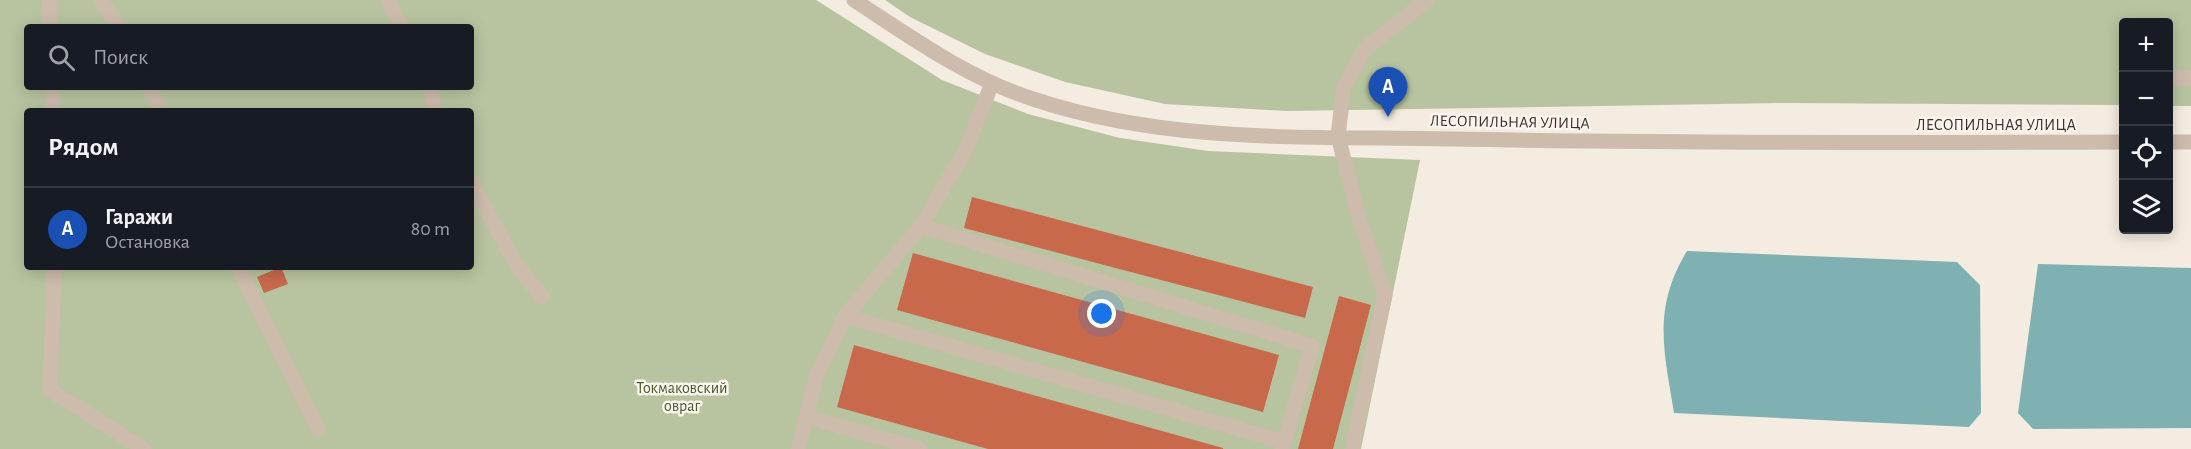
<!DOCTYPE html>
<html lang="ru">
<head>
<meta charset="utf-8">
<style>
	:root { --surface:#171b24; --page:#242831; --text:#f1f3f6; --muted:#9ea1a6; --line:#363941; --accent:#db2777 }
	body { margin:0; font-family:"Alegreya Sans",sans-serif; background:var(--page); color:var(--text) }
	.controls { position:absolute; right:18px; top:18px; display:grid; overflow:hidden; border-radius:6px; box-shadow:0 3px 15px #0003 }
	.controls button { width:54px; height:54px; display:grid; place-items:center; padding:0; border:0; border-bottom:2px solid var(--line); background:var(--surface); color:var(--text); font:30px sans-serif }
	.you { position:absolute; left:1102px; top:314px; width:21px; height:21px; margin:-15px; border:4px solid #fff; border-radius:50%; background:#1a73e8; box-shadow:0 0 0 9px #1a73e833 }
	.badge { display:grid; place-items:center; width:39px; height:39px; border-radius:50%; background:var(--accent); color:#fff; font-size:20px; font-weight:700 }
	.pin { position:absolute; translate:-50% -50px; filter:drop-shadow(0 2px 3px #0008) }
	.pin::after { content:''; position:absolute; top:32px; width:21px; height:18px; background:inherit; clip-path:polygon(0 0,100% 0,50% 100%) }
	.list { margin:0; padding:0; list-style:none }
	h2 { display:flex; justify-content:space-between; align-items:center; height:78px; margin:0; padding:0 24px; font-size:26px }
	h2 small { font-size:20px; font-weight:400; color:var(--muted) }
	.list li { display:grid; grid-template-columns:39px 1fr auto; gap:18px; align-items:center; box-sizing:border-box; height:84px; padding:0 24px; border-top:2px solid var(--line) }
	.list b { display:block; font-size:22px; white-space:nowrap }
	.list p { margin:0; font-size:20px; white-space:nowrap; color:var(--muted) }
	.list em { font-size:20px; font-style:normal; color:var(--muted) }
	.icon { flex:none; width:33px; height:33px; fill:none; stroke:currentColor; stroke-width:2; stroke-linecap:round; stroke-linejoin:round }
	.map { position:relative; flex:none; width:2191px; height:449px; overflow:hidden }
	.search { position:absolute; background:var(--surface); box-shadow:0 3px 15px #0003; left:24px; top:24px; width:450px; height:66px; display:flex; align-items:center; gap:15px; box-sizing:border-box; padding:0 21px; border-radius:6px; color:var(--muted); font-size:22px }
	.panel { position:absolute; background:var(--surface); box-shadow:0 3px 15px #0003; left:24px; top:108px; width:450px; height:162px; border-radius:6px }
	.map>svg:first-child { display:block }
	.green { fill:#b8c4a0; fill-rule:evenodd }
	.water { fill:#7fb0b2 }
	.building { fill:#c8694b }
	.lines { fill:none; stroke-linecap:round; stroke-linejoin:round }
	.service { stroke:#cdbbac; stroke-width:15 }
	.minor { stroke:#cdbbac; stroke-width:15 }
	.labels { text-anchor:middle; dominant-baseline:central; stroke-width:5; stroke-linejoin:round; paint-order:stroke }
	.street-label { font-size:16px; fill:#3b302b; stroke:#fbf5ee }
	.park-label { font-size:16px; fill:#4a5a2e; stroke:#fbf5ee }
</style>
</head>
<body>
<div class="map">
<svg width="2191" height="449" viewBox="0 0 2191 449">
	<rect width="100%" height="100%" fill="#f4ebe1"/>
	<path class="green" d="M0,0H816L942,80L1028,114L1120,138L1208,151L1420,160L1361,449H0ZM27,27H471V87H27ZM27,111H471V267H27Z
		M885,0H2191V106H2169L2168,22H2124L2123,105L1784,103L1287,111L1165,104L1065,82L985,54L910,17Z"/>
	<path class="water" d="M1687,251L1957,262L1980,285L1981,413L1969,427L1674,413C1664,350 1652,309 1687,251Z
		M2038,264L2191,268V428L2033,429L2018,413Z"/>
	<path class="building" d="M972,197L1313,287L1305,318L964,228Z
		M913,253L1279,355L1263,412L897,310Z
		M281,267L288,284L264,293L257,277Z
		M1339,296L1371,305L1333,449H1298Z
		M854,345L1223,448V449H988L837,407Z"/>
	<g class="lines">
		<path class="service" d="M49,0L50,27
			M101,0L118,27
			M388,0L401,27
			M2168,78H2191
			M52,87L53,111
			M149,87L161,111
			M430,87L435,111
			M471,182L516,264L542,297
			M921,226L1312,346L1282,449
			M54,267L50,390L144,449
			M238,267L318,429
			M845,316L1284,442
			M807,417L920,449
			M798,449L816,377L845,316L921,226L967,147L992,83
			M1352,449L1385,295L1358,215L1338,136L1344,86L1365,49L1427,0"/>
		<path class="minor" d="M854,0C912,38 969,79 1036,100C1170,144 1312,136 1451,139C1675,143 1899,143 2124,142
			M2168,142H2191"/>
	</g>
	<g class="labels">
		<g class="street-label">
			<text transform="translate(1510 122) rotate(1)">ЛЕСОПИЛЬНАЯ УЛИЦА</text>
			<text x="1996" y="125">ЛЕСОПИЛЬНАЯ УЛИЦА</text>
		</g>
		<g class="park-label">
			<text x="682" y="388">Токмаковский<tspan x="682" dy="18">овраг</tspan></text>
		</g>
	</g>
</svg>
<div class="controls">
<button>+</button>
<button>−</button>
<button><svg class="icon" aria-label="locate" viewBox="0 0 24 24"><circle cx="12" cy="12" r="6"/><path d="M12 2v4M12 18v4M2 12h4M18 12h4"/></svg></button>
<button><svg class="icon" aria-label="layers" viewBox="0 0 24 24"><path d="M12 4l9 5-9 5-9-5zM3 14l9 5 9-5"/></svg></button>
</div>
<div class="you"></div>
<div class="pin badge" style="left:1388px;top:117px;background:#1a4fb4">A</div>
<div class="search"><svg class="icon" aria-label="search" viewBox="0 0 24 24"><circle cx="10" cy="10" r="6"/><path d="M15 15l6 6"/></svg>Поиск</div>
<section class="panel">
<h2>Рядом<small></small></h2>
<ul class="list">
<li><span class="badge" style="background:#1a4fb4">A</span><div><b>Гаражи</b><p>Остановка</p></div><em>80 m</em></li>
</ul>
</section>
</div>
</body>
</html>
